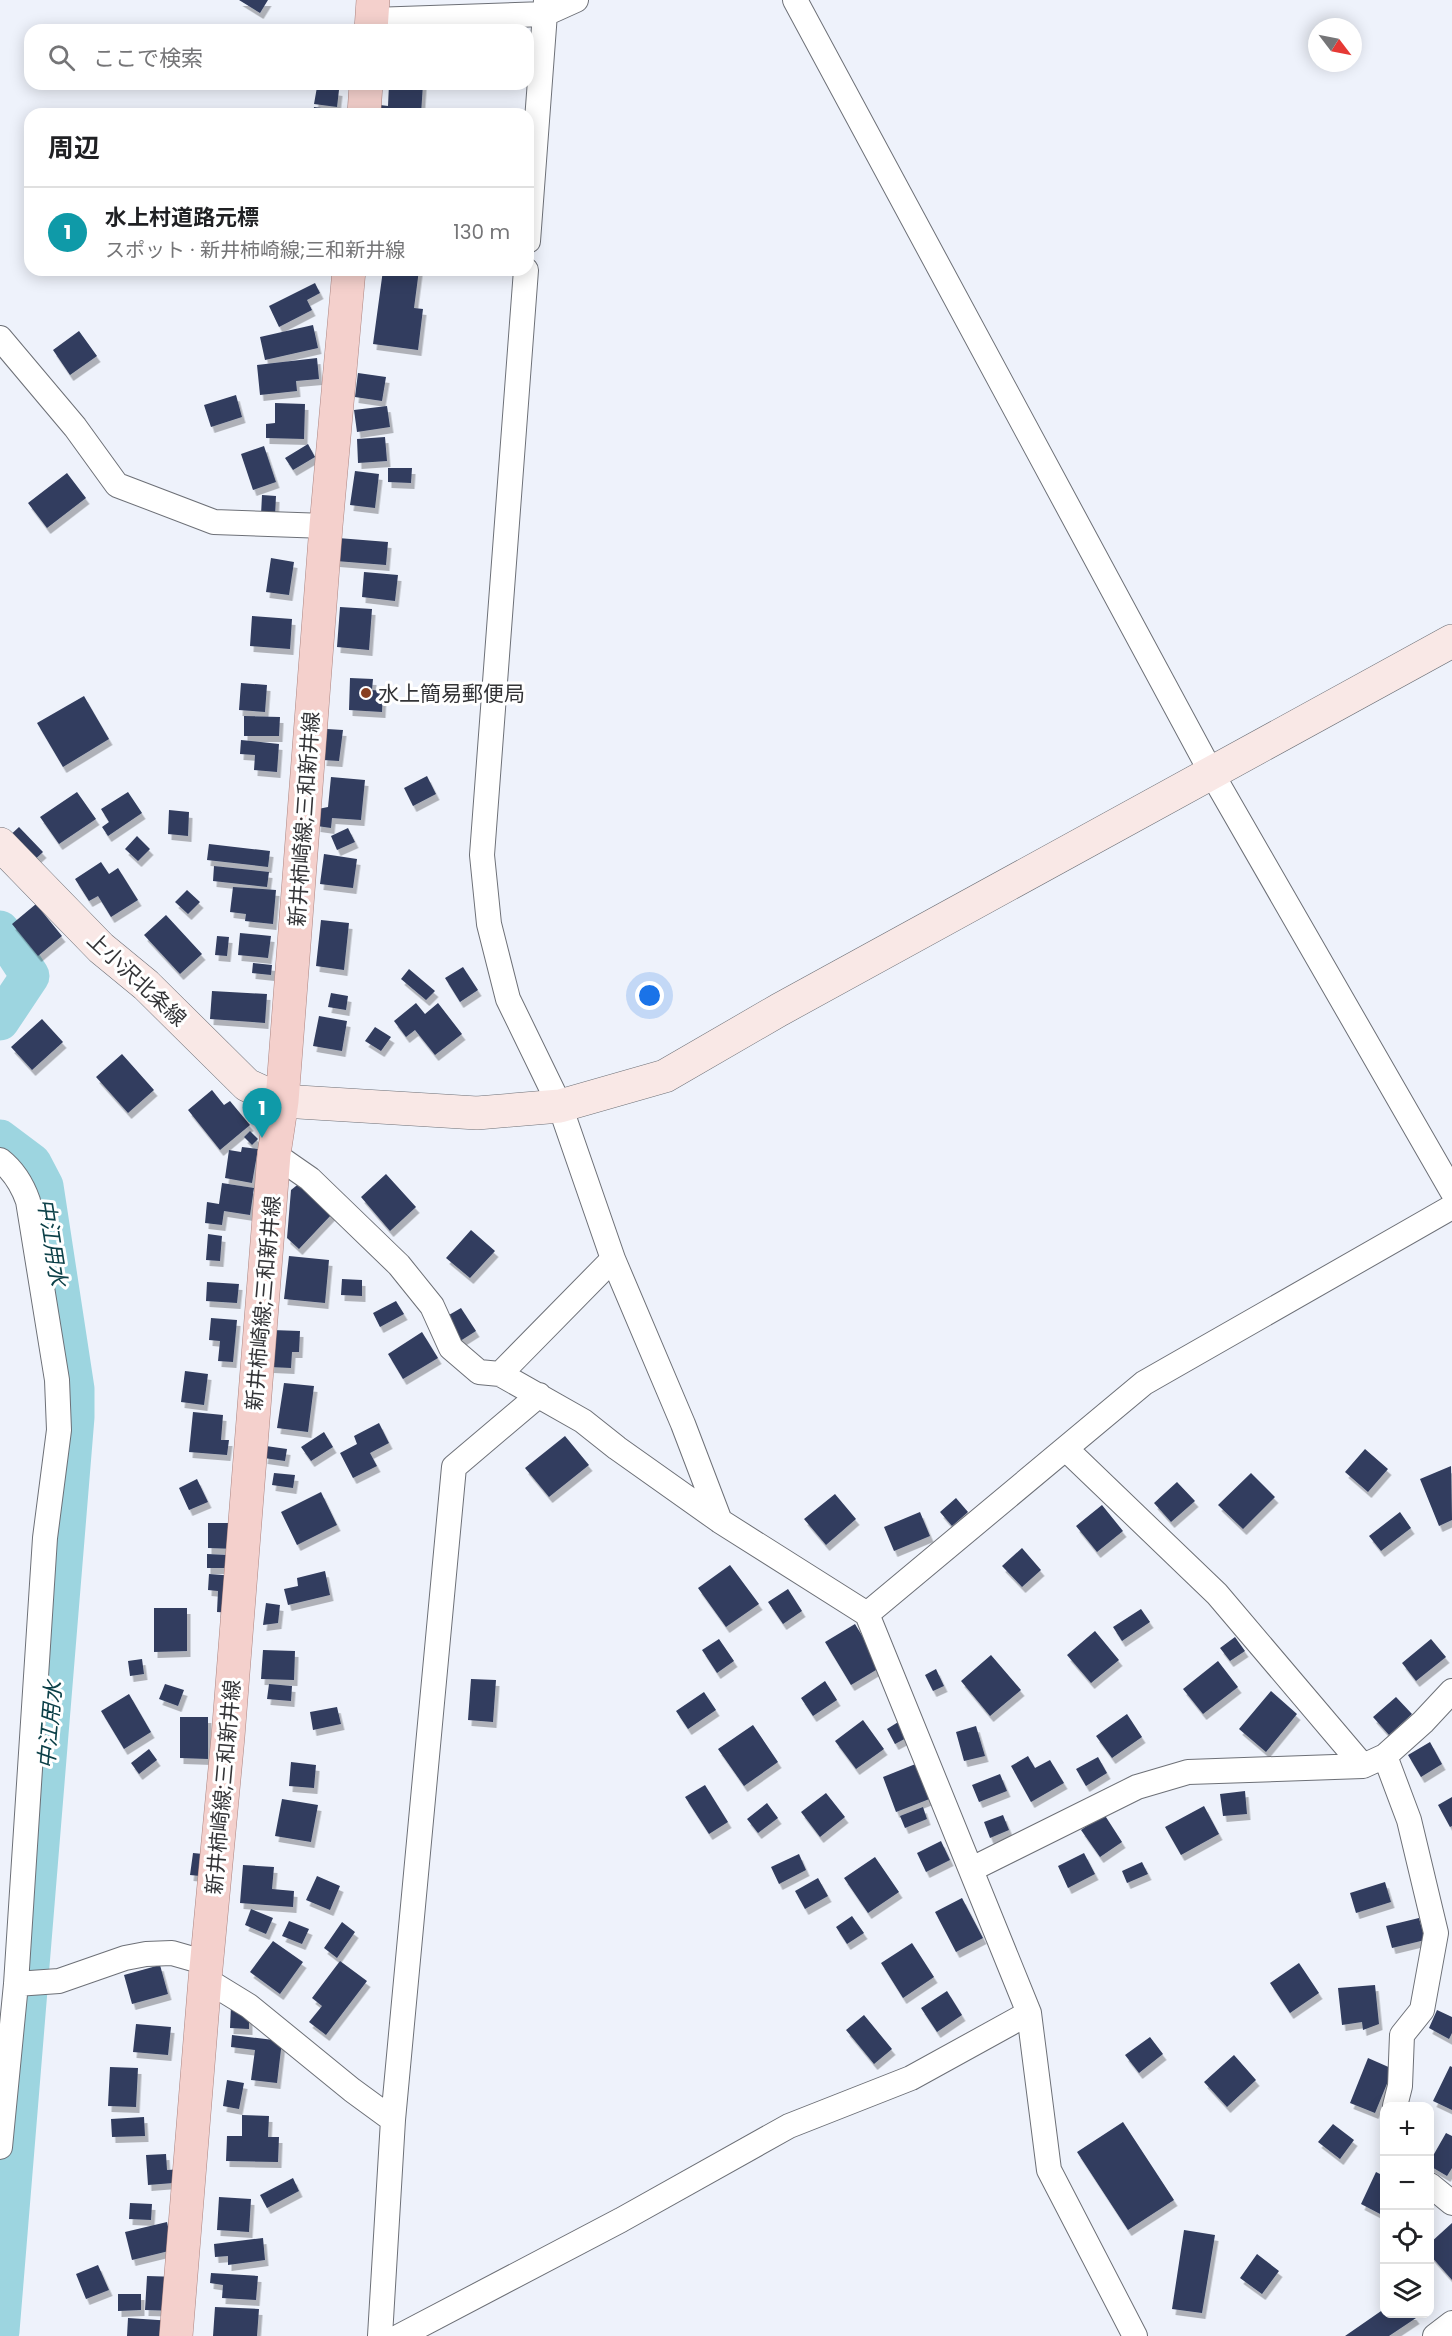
<!DOCTYPE html>
<html lang="ja">
<head>
<meta charset="utf-8">
<style>
	:root { --surface:#fff; --page:#f6f6f6; --text:#202124; --muted:#757577; --line:#e0e0e0; --accent:#2563eb }
	body { margin:0; font-family:Poppins,"Noto Sans JP",sans-serif; background:var(--page); color:var(--text) }
	.controls { position:absolute; right:18px; bottom:18px; display:grid; overflow:hidden; border-radius:12px; box-shadow:0 3px 15px #0003 }
	.controls button { width:54px; height:54px; display:grid; place-items:center; padding:0; border:0; border-bottom:2px solid var(--line); background:var(--surface); color:var(--text); font:30px sans-serif }
	.compass { position:absolute; left:1308px; top:18px; width:54px; height:54px; border-radius:50%; background:var(--surface); box-shadow:0 3px 15px #0003; rotate:122deg }
	.you { position:absolute; left:650px; top:996px; width:21px; height:21px; margin:-15px; border:4px solid #fff; border-radius:50%; background:#1a73e8; box-shadow:0 0 0 9px #1a73e833 }
	.badge { display:grid; place-items:center; width:39px; height:39px; border-radius:50%; background:var(--accent); color:#fff; font-size:20px; font-weight:700 }
	.pin { position:absolute; translate:-50% -50px; filter:drop-shadow(0 2px 3px #0008) }
	.pin::after { content:''; position:absolute; top:32px; width:21px; height:18px; background:inherit; clip-path:polygon(0 0,100% 0,50% 100%) }
	.list { margin:0; padding:0; list-style:none }
	h2 { display:flex; justify-content:space-between; align-items:center; height:78px; margin:0; padding:0 24px; font-size:26px }
	h2 small { font-size:20px; font-weight:400; color:var(--muted) }
	.list li { display:grid; grid-template-columns:39px 1fr auto; gap:18px; align-items:center; box-sizing:border-box; height:90px; padding:0 24px; border-top:2px solid var(--line) }
	.list b { display:block; font-size:22px; white-space:nowrap }
	.list p { margin:0; font-size:20px; white-space:nowrap; color:var(--muted) }
	.list em { font-size:20px; font-style:normal; color:var(--muted) }
	.icon { flex:none; width:33px; height:33px; fill:none; stroke:currentColor; stroke-width:2; stroke-linecap:round; stroke-linejoin:round }
	.map { position:relative; flex:none; width:1452px; height:2336px; overflow:hidden }
	.search { position:absolute; background:var(--surface); box-shadow:0 3px 15px #0003; left:24px; top:24px; width:510px; height:66px; display:flex; align-items:center; gap:15px; box-sizing:border-box; padding:0 21px; border-radius:18px; color:var(--muted); font-size:22px }
	.panel { position:absolute; background:var(--surface); box-shadow:0 3px 15px #0003; left:24px; top:108px; width:510px; height:168px; border-radius:18px }
	.map>svg:first-child { display:block }
	.lines { fill:none; stroke-linecap:round; stroke-linejoin:round }
	.river { stroke:#9dd5e0; stroke-width:39 }
	.building { fill:#323d5e; filter:url(#shadow) }
	.street-casing { stroke:#6d7077; stroke-width:26 }
	.secondary-casing { stroke:#6d7077; stroke-width:34 }
	.primary-casing { stroke:#ab8582; stroke-width:34 }
	.street { stroke:#fff; stroke-width:24 }
	.secondary { stroke:#f9e8e6; stroke-width:33 }
	.primary { stroke:#f4d0cc; stroke-width:33 }
	.poi-dot { fill:#884022; stroke:#fff; stroke-width:2 }
	.labels { text-anchor:middle; dominant-baseline:central; stroke-width:6; stroke-linejoin:round; paint-order:stroke }
	.poi-label { font-size:21px; fill:#333437; stroke:#fff; text-anchor:start }
	.street-label { font-size:21px; fill:#333437; stroke:#fff }
	.water-label { font-size:22px; font-style:italic; fill:#0c4048; stroke:#fff }
</style>
</head>
<body>
<div class="map">
<svg width="1452" height="2336" viewBox="0 0 1452 2336">
	<defs>
		<filter id="shadow"><feDropShadow dx="3.5" dy="6" stdDeviation="0" flood-color="#0004"/></filter>
	</defs>
	<rect width="100%" height="100%" fill="#eef2fb"/>
	<g class="lines">
		<path class="river" d="M0,930L30,976L0,1021
			M0,1139L32,1163L44,1186L75,1389V1417L0,2331"/>
	</g>
	<path class="building" d="M239,0H268L260,13Z
		M389,84H423L421,114H380V105L388,106Z
		M317,87L339,90L337,107L314,104Z
		M314,107L337,110L336,114H313Z
		M383,270H419L414,308L423,309L418,350L373,344Z
		M315,283L320,293L307,300L312,310L279,327L269,306Z
		M313,325L318,348L265,360L260,337Z
		M79,331L97,356L70,375L53,350Z
		M317,358L319,379L296,381L297,391L260,395L257,365Z
		M358,373L386,377L382,401L355,397Z
		M236,395L242,417L211,427L204,405Z
		M275,403L305,404L304,439L266,438V424L275,423Z
		M387,406L390,427L357,432L354,410Z
		M385,437L387,461L358,463L357,439Z
		M308,444L315,457L293,470L285,458Z
		M264,446L276,482L253,490L241,454Z
		M388,468H412L411,483L388,482Z
		M355,471L379,474L375,508L350,505Z
		M67,473L86,498L47,528L28,503Z
		M262,495L276,496L275,516L261,515Z
		M338,538L388,542L386,565L336,561Z
		M271,558L294,562L289,595L266,592Z
		M364,572L398,575L395,601L362,597Z
		M340,607L372,609L369,650L337,647Z
		M252,616L292,619L290,649L250,646Z
		M350,678L373,679L372,690L383,691L382,712L349,710Z
		M241,683L267,685L265,712L239,710Z
		M84,696L109,739L63,767L37,723Z
		M244,716L280,717L279,736H244Z
		M327,729L343,730L339,761L323,760Z
		M241,740L279,744L277,772L254,770L255,755L240,754Z
		M427,776L436,794L413,806L404,788Z
		M331,777L365,780L361,820L332,818L331,828L317,826L318,809L328,807Z
		M77,792L96,819L59,844L40,817Z
		M128,792L142,813L108,836L102,827L109,822L101,809Z
		M169,810L189,812L188,836L168,834Z
		M19,827L43,852L29,865L5,840Z
		M348,828L355,842L337,850L331,836Z
		M137,836L150,849L138,861L125,849Z
		M209,844L270,851L268,867L207,860Z
		M324,854L357,859L353,888L320,884Z
		M101,862L109,874L118,868L138,900L111,917L98,896L89,901L75,879Z
		M214,866L269,872L267,887L213,881Z
		M233,887L276,890L273,924L245,921L246,914L230,912Z
		M187,890L200,902L188,914L175,902Z
		M36,904L62,936L38,956L12,924Z
		M166,915L202,954L180,974L144,935Z
		M321,920L349,923L344,970L316,966Z
		M240,933L271,936L268,958L238,955Z
		M217,936L229,937L227,956L215,955Z
		M253,963L272,965L271,975L252,973Z
		M463,967L478,990L460,1002L445,978Z
		M409,969L435,991L426,1000L401,979Z
		M212,991L267,994L265,1023L210,1019Z
		M331,993L348,996L346,1010L328,1007Z
		M416,1003L425,1014L438,1003L462,1034L435,1055L415,1030L406,1037L394,1021Z
		M319,1016L347,1021L342,1051L313,1046Z
		M42,1019L63,1042L32,1070L11,1047Z
		M375,1027L391,1037L381,1051L365,1041Z
		M122,1054L154,1090L128,1113L96,1077Z
		M212,1090L224,1105L230,1101L250,1125L220,1150L188,1110Z
		M250,1131L258,1139L252,1145L244,1137Z
		M242,1147L258,1149L252,1183L225,1178L229,1150L241,1152Z
		M386,1174L416,1207L390,1231L361,1197Z
		M301,1182L332,1214L299,1249L287,1238L291,1190Z
		M222,1183L254,1188L250,1215L224,1211L222,1225L205,1223L207,1202L219,1204Z
		M471,1230L495,1251L470,1278L446,1258Z
		M208,1234L222,1236L220,1261L206,1260Z
		M289,1256L329,1260L325,1303L284,1299Z
		M342,1279L362,1280V1296L341,1295Z
		M207,1282L239,1284L237,1303L206,1301Z
		M396,1301L404,1314L380,1327L373,1313Z
		M461,1308L476,1331L457,1343L442,1319Z
		M211,1318L237,1320L233,1362L218,1361L220,1341L209,1340Z
		M272,1330L300,1331L299,1352H292L291,1368L270,1367Z
		M422,1332L438,1358L403,1379L388,1354Z
		M185,1371L208,1374L204,1405L181,1402Z
		M284,1383L314,1386L308,1432L277,1428Z
		M193,1412L223,1415L221,1440H229L227,1455L189,1452Z
		M379,1423L389,1443L370,1453L377,1466L353,1478L340,1453L357,1444L354,1436Z
		M324,1432L333,1447L311,1461L301,1447Z
		M565,1436L589,1465L549,1497L525,1468Z
		M266,1446L287,1449L285,1461L264,1458Z
		M1365,1449L1388,1469L1368,1492L1345,1472Z
		M1451,1466L1452,1520L1439,1526L1420,1479Z
		M274,1473L295,1475L293,1488L272,1485Z
		M1251,1473L1275,1497L1243,1529L1218,1505Z
		M197,1479L208,1502L189,1510L179,1488Z
		M1177,1482L1195,1501L1171,1522L1154,1503Z
		M321,1492L337,1525L297,1545L281,1512Z
		M835,1494L856,1519L826,1545L804,1519Z
		M956,1498L968,1512L952,1526L940,1512Z
		M1102,1505L1123,1531L1097,1552L1076,1526Z
		M920,1512L930,1536L894,1551L884,1527Z
		M1400,1512L1411,1528L1381,1551L1369,1536Z
		M208,1523H237V1549L208,1548Z
		M1022,1548L1041,1570L1022,1587L1002,1566Z
		M207,1554L232,1555V1568H207Z
		M730,1565L759,1604L726,1627L698,1588Z
		M325,1571L330,1595L288,1605L284,1589L298,1586L297,1578Z
		M209,1574L237,1576L234,1613L217,1612L218,1591L208,1590Z
		M788,1589L802,1611L783,1624L768,1602Z
		M266,1603L280,1605L278,1623L263,1625Z
		M154,1608H187V1651L154,1652Z
		M1141,1609L1150,1622L1122,1641L1113,1627Z
		M855,1624L881,1667L851,1685L825,1642Z
		M1095,1631L1119,1660L1091,1683L1067,1655Z
		M1235,1637L1245,1651L1230,1661L1220,1648Z
		M719,1639L734,1661L717,1673L702,1650Z
		M1431,1639L1446,1657L1416,1681L1402,1663Z
		M263,1650L295,1651L294,1680L261,1679Z
		M991,1655L1021,1690L990,1716L961,1681Z
		M142,1659L144,1674L130,1676L128,1661Z
		M1218,1661L1238,1687L1203,1714L1183,1689Z
		M936,1669L944,1686L933,1691L925,1675Z
		M471,1679L496,1680L493,1722L468,1720Z
		M825,1681L837,1700L813,1716L801,1698Z
		M165,1684L184,1690L178,1706L159,1699Z
		M269,1684L292,1686L291,1701L267,1699Z
		M1271,1691L1297,1714L1266,1752L1239,1729Z
		M704,1692L716,1710L688,1729L676,1711Z
		M129,1694L151,1732L124,1749L101,1711Z
		M1396,1697L1412,1714L1389,1735L1373,1717Z
		M337,1707L341,1724L313,1730L310,1712Z
		M1127,1714L1142,1737L1112,1758L1096,1736Z
		M180,1717H208V1759L180,1758Z
		M903,1719L912,1735L895,1744L887,1729Z
		M863,1720L884,1749L856,1769L835,1741Z
		M753,1725L778,1762L744,1786L718,1749Z
		M976,1726L985,1756L964,1761L956,1732Z
		M1430,1742L1442,1764L1421,1777L1408,1755Z
		M149,1749L157,1760L139,1774L131,1763Z
		M1028,1756L1035,1768L1050,1760L1064,1783L1031,1802L1011,1766Z
		M1098,1757L1107,1773L1086,1786L1076,1769Z
		M291,1762L316,1765L314,1788L289,1786Z
		M918,1763L932,1798L896,1812L883,1777Z
		M1000,1774L1007,1791L979,1802L972,1785Z
		M705,1785L728,1822L709,1834L685,1797Z
		M1245,1791L1247,1814L1223,1816L1220,1794Z
		M826,1793L845,1817L820,1837L801,1812Z
		M1452,1797V1826L1450,1827L1438,1805Z
		M282,1799L318,1805L311,1842L275,1836Z
		M767,1803L778,1818L758,1833L747,1819Z
		M1204,1806L1219,1834L1181,1855L1165,1827Z
		M923,1807L927,1819L905,1828L900,1816Z
		M1104,1814L1122,1842L1100,1857L1081,1830Z
		M1003,1815L1009,1830L990,1838L984,1822Z
		M941,1841L950,1860L926,1872L917,1853Z
		M193,1853L213,1855L210,1877L190,1875Z
		M1084,1853L1095,1874L1068,1888L1058,1866Z
		M799,1854L806,1870L779,1884L771,1867Z
		M875,1857L899,1892L868,1913L844,1878Z
		M1142,1862L1148,1874L1127,1883L1122,1871Z
		M243,1865L274,1867L272,1889L294,1891L293,1907L240,1903Z
		M317,1876L340,1886L330,1910L306,1900Z
		M818,1878L828,1896L805,1909L795,1891Z
		M1385,1882L1391,1902L1356,1913L1350,1893Z
		M962,1898L983,1938L956,1952L935,1912Z
		M251,1909L273,1918L266,1934L245,1925Z
		M852,1916L864,1933L847,1944L836,1927Z
		M1419,1918L1425,1940L1392,1948L1386,1926Z
		M289,1921L309,1929L302,1944L282,1936Z
		M342,1922L355,1932L337,1958L324,1948Z
		M273,1941L303,1962L280,1994L250,1972Z
		M912,1943L934,1977L903,1998L881,1963Z
		M340,1961L367,1981L326,2035L309,2022L322,2006L312,1998Z
		M1299,1963L1319,1993L1290,2013L1270,1983Z
		M160,1965L168,1994L132,2004L124,1975Z
		M1375,1985L1379,2024L1363,2030L1362,2022L1342,2025L1338,1988Z
		M947,1991L962,2015L937,2032L921,2008Z
		M231,2006H249V2029L230,2028Z
		M1437,2010L1452,2017V2033L1449,2039L1429,2028Z
		M864,2015L892,2049L874,2064L846,2030Z
		M136,2024L171,2027L168,2055L133,2052Z
		M232,2035L282,2041L277,2083L251,2080L255,2050L231,2047Z
		M1150,2037L1163,2054L1139,2073L1125,2055Z
		M1234,2055L1256,2080L1227,2107L1204,2082Z
		M1368,2058L1393,2069L1375,2113L1350,2103Z
		M1450,2066L1452,2067V2110L1433,2101Z
		M110,2067L138,2068L136,2107L108,2106Z
		M227,2080L244,2083L239,2109L223,2106Z
		M242,2115L269,2116L268,2137H279L278,2162L226,2161L227,2136H242Z
		M144,2117L145,2136L112,2137L111,2119Z
		M1123,2122L1174,2200L1128,2230L1077,2152Z
		M1333,2124L1354,2140L1340,2159L1318,2142Z
		M1446,2133L1452,2136V2168L1447,2176L1430,2166V2161Z
		M166,2154L167,2170L185,2169L186,2182L148,2185L146,2155Z
		M1376,2172L1384,2176V2216L1361,2204Z
		M293,2178L299,2191L267,2208L260,2195Z
		M219,2197L251,2199L249,2232L217,2230Z
		M130,2203L152,2204L151,2220L129,2219Z
		M167,2222L173,2250L132,2260L125,2232Z
		M1452,2223V2280L1430,2255V2243Z
		M1184,2230L1215,2235L1202,2313L1172,2309Z
		M263,2238L265,2260L228,2265V2256L215,2257L214,2244Z
		M1257,2254L1279,2271L1262,2294L1240,2278Z
		M98,2265L109,2290L86,2299L76,2274Z
		M211,2273L258,2276L256,2300L222,2298L223,2285L210,2283Z
		M147,2276L179,2277L178,2311L145,2310Z
		M118,2294H141V2310L118,2311Z
		M215,2307L259,2309L257,2336H213Z
		M1384,2309V2314H1413L1416,2318L1389,2336H1345Z
		M128,2318L173,2321L172,2336H127Z"/>
	<g class="lines">
		<defs>
			<path id="street" d="M795,0L1211,772L1452,1191
				M372,20L545,14L576,0
				M528,241L546,0
				M526,270L482,855L489,924L508,999L560,1106L613,1259L683,1424L720,1521
				M0,338L75,427L117,485L214,522L326,526
				M274,1154L310,1179L399,1265L432,1306L451,1348L479,1372L500,1374L583,1421L617,1448L720,1521L867,1614L1029,2013L1049,2170L1135,2336
				M0,1160C14,1171 22,1184 28,1201L57,1380L59,1430L45,1538L16,1984L0,2147
				M500,1374L613,1259
				M1066,1449L1217,1594L1363,1766
				M867,1614L1144,1383L1452,1207
				M1385,1756L1409,1820L1436,1933L1422,2010L1402,2035L1400,2086L1395,2106
				M972,1869L1137,1787L1188,1772L1363,1766L1385,1756L1423,1722L1452,1691
				M205,1979L249,2006L352,2090L393,2120
				M16,1984L59,1981L125,1958L146,1954L172,1953L207,1963
				M1430,2185L1452,2203
				M380,2336L393,2120L454,1467L539,1395
				M400,2336L621,2220L789,2126L911,2078L1029,2013
				M1435,2336L1452,2323"/>
			<path id="secondary" d="M0,844L101,948L146,985L247,1085L282,1101L477,1113L560,1106L665,1076L779,1010L1452,641"/>
			<path id="primary" d="M371,30L373,0
				M364,114L366,84
				M176,2336L205,1979L228,1737L274,1154L282,1101L326,526L349,270"/>
		</defs>
		<use href="#street" class="street-casing"/>
		<use href="#secondary" class="secondary-casing"/>
		<use href="#primary" class="primary-casing"/>
		<use href="#street" class="street"/>
		<use href="#secondary" class="secondary"/>
		<use href="#primary" class="primary"/>
	</g>
	<circle class="poi-dot" cx="366" cy="693" r="6"/>
	<g class="labels">
		<g class="poi-label">
			<text x="378" y="693">水上簡易郵便局</text>
		</g>
		<g class="street-label">
			<text transform="translate(304 819) rotate(-86)">新井柿崎線;三和新井線</text>
			<text transform="translate(137 979) rotate(43)">上小沢北条線</text>
			<text transform="translate(263 1303) rotate(-85)">新井柿崎線;三和新井線</text>
			<text transform="translate(223 1787) rotate(-85)">新井柿崎線;三和新井線</text>
		</g>
		<g class="water-label">
			<text transform="translate(52 1242) rotate(81)">中江用水</text>
			<text transform="translate(50 1725) rotate(-85)">中江用水</text>
		</g>
	</g>
</svg>
<div class="controls">
<button>+</button>
<button>−</button>
<button><svg class="icon" aria-label="locate" viewBox="0 0 24 24"><circle cx="12" cy="12" r="6"/><path d="M12 2v4M12 18v4M2 12h4M18 12h4"/></svg></button>
<button><svg class="icon" aria-label="layers" viewBox="0 0 24 24"><path d="M12 4l9 5-9 5-9-5zM3 14l9 5 9-5"/></svg></button>
</div>
<svg class="compass" viewBox="-18 -18 36 36"><path d="M0-13l5 13h-10z" fill="#e53935"/><path d="M0 13l5-13h-10z" fill="#757577"/></svg>
<div class="you"></div>
<div class="pin badge" style="left:262px;top:1138px;background:#0f9aa8">1</div>
<div class="search"><svg class="icon" aria-label="search" viewBox="0 0 24 24"><circle cx="10" cy="10" r="6"/><path d="M15 15l6 6"/></svg>ここで検索</div>
<section class="panel">
<h2>周辺<small></small></h2>
<ul class="list">
<li><span class="badge" style="background:#0f9aa8">1</span><div><b>水上村道路元標</b><p>スポット · 新井柿崎線;三和新井線</p></div><em>130 m</em></li>
</ul>
</section>
</div>
</body>
</html>
